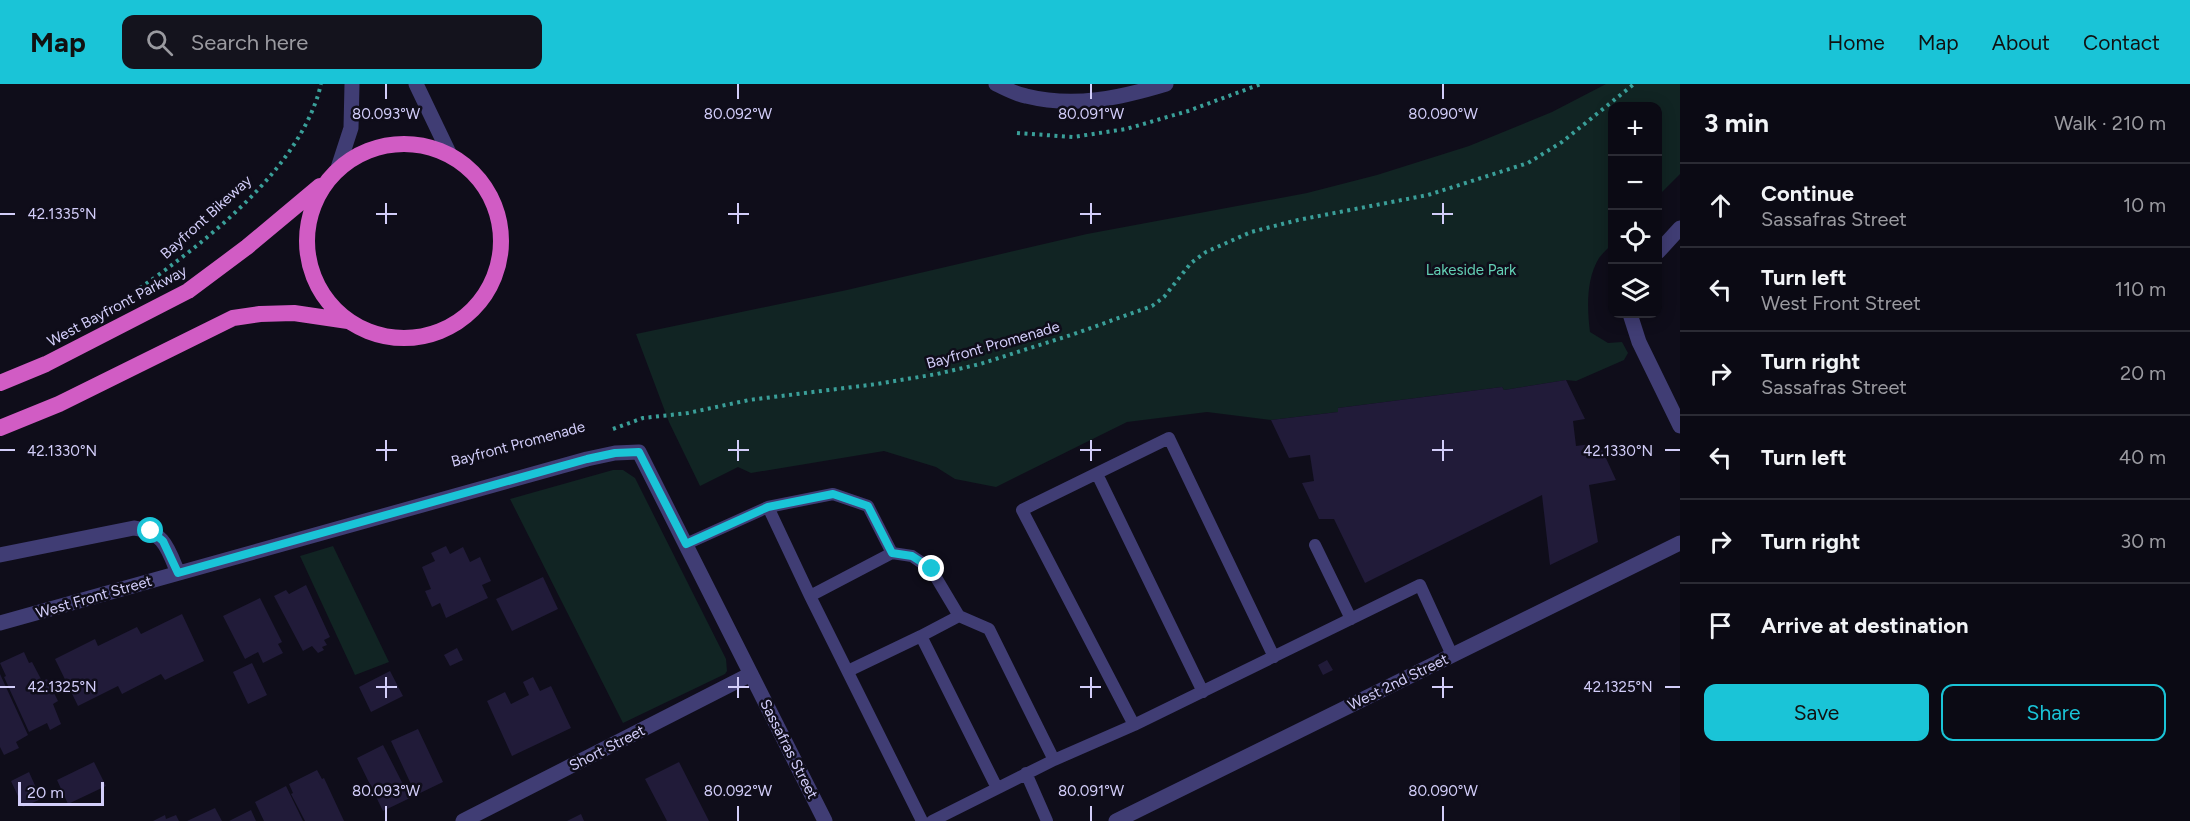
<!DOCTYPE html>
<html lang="en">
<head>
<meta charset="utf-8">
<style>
	:root { --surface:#0b0a14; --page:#14131d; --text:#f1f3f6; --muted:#9a9aa0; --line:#2b2b34; --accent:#1ac4d7 }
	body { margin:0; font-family:Figtree,sans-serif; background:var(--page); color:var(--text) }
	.controls { position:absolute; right:18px; top:18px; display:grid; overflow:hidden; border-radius:12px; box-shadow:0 3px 15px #0003 }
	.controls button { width:54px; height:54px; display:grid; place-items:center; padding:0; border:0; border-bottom:2px solid var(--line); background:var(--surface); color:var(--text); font:30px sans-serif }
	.scale { position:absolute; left:18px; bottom:15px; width:86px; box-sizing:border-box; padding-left:6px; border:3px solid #d2cdf9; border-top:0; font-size:16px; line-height:21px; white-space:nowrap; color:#d2cdf9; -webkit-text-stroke:4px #0f0d1a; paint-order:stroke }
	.stop { position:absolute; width:18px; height:18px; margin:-14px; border:4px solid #1ac4d7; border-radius:50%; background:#fff }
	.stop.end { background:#1ac4d7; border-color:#fff; box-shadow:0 2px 6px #0008 }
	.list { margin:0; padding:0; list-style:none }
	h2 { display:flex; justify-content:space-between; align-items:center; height:78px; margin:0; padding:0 24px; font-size:26px }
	h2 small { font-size:20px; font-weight:400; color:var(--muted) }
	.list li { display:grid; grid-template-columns:39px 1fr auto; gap:18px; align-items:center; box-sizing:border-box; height:84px; padding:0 24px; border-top:2px solid var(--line) }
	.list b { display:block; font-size:22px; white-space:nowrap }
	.list p { margin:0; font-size:20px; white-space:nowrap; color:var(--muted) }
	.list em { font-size:20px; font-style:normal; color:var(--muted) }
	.actions { display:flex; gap:12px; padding:18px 24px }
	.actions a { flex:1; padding:14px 0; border:2px solid var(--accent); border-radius:12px; text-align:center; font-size:21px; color:var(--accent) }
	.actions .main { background:var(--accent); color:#111 }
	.icon { flex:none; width:33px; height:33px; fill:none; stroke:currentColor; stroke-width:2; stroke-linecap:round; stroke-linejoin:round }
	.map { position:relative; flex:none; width:1680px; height:737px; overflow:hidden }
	header { display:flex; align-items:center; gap:36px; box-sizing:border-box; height:84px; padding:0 30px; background:var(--accent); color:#111 }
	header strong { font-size:28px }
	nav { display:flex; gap:33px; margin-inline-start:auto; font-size:21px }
	.search { width:420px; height:54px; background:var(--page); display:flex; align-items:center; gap:15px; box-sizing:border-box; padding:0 21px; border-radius:12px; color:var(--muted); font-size:22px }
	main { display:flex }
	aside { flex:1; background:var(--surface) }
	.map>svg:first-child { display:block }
	.green { fill:#112423 }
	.building { fill:#211b39 }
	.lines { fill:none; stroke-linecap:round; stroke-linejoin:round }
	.path { stroke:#3a9f99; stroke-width:4; stroke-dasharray:3 4.5; stroke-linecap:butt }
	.service { stroke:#403d74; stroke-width:12 }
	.minor { stroke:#403d74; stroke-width:15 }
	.tertiary { stroke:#403d74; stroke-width:15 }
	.trunk { stroke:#d15cc4; stroke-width:16 }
	.route { stroke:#1ac4d7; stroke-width:8 }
	.ticks { fill:none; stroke:#d2cdf9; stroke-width:2 }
	.labels { text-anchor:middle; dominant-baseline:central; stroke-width:5; stroke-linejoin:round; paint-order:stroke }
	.street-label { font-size:15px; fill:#d2cdf9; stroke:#0f0d1a }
	.park-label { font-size:15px; fill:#63cfb4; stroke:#0f0d1a }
	.ticks-label { font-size:15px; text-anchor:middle; fill:#d2cdf9; stroke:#0f0d1a; stroke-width:5; stroke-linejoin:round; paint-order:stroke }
</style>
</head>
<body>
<header>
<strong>Map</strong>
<div class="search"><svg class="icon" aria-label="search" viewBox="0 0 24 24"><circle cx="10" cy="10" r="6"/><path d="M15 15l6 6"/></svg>Search here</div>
<nav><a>Home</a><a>Map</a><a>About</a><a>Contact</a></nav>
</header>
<main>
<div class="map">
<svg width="1680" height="737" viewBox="0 0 1680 737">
	<rect width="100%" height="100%" fill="#0f0d1a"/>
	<path class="green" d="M1606,0H1680V90L1658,112V22H1612V160C1608,164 1603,169 1599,174C1586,195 1587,224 1590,248L1608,259L1622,258L1628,269L1624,276L1576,297L1566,296L1504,306L1502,303L1338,324V328L1271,336L1207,328L1127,338L996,403L955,395L936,383L884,367L751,389L738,383L700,402L669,338L636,250L847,206L1087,150L1307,109L1377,91L1469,62L1552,28Z
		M613,386H623L635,394L726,575L727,587L725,590L623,639L510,415Z
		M333,462L389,578L355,591L300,472Z"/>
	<path class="building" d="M1566,296L1585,335L1573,337L1576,362L1599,359L1616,396L1589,401L1598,458L1550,481L1542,411L1365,499L1334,435H1319L1302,399L1314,397L1310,371L1289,374L1271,336L1338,328V324L1502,303L1504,306Z
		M446,462L450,470L463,463L470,478L480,473L491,497L482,501L488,514L446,534L440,519L432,523L425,507L431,505L422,483L435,477L431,469Z
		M543,493L558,525L512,547L496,515Z
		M306,501L330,553L324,556L327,561L322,563L324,566L318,569L312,562L303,567L274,512L286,506L289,510Z
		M260,514L282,558L278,560L283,569L263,579L258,568L245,575L223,532Z
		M182,530L204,577L165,596L161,590L122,610L118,602L78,622L55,575L95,555L98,562L137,543L141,550Z
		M457,564L463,576L450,582L444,571Z
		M24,568L29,579L32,578L42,597L47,595L58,617L53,620L61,640L50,646L47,639L29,648L4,593L6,592L0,579Z
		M1327,576L1333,586L1323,591L1318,581Z
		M252,579L267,611L248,620L233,588Z
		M390,587L403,612L371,628L359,603Z
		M0,590L28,651L16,658L19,664L4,671L0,663Z
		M533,593L540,607L551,602L571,644L512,672L487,617L505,608L511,620L529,611L523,598Z
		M418,645L443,698L416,711L391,657Z
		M383,661L410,714L383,727L357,674Z
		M94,678L106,702L68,720L57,696Z
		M679,678L709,737H667L645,695Z
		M317,686L322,695L324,694L344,737H305L291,710L293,709L289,700Z
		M29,688L41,715L23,723L11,697Z
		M286,702L303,737H264L255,718Z
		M215,724L222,737H187Z
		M251,726L256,737H229Z
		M581,730L584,737H567Z
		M165,731L166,735L176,731L179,737H153Z"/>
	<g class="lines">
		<path class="path" d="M1017,49L1073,53L1126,45L1188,27L1261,0
			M140,204C207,157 302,83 321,0
			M613,345L643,334L688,329L749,316L877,300L937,290L980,280L1074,250L1152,222L1164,213L1191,179L1206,168L1251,148L1298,136L1428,111L1528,79L1562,58L1634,0"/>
		<path class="service" d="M1097,390L1203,608
			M686,460L768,423
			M1315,461L1351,535
			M892,469L912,472L931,485L959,532
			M810,512L892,469L868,422L833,410L768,423L810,512L922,737
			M921,552L997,704
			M848,587L921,552L959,532L989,545L1054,676
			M1134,641L1022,426L1169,354L1274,573
			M1026,689L1047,737
			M932,737L1054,676L1134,641L1420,501L1452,571"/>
		<path class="minor" d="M416,0L450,71
			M996,0C1005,4 1015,10 1026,12C1074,24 1120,14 1166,0
			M337,87L351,44L352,0
			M1658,168L1680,144
			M1630,230L1639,258L1680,342
			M0,471L134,444C164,447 168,465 178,489
			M0,539L587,375L615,369L639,368L825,737
			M463,737L751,590"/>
		<path class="tertiary" d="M1116,737L1680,459"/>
		<path class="trunk" d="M307 157a97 97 0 1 1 194 0a97 97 0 1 1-194 0Z
			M0,299L46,280L188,207L247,163L320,102
			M0,344L59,320L233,234L260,230L294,229L348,237"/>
	</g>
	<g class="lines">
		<path class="route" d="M151,447L163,457L178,489L587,375L615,369L639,368L686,460L768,423L833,410L868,422L892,469L912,472L932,485"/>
	</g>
	<path class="ticks" d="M386,0V15M738,0V15M1091,0V15M1443,0V15M386,119V140M738,119V140M1091,119V140M1443,119V140M0,130H15M376,130H397M728,130H749M1080,130H1101M1432,130H1453M386,356V377M738,356V377M1091,356V377M1443,356V377M0,366H15M376,366H397M728,366H749M1080,366H1101M1432,366H1453M1665,366H1680M386,593V614M738,593V614M1091,593V614M1443,593V614M0,603H15M376,603H397M728,603H749M1080,603H1101M1432,603H1453M1665,603H1680M386,722V737M738,722V737M1091,722V737M1443,722V737"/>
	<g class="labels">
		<g class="street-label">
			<text transform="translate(206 133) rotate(-42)">Bayfront Bikeway</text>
			<text transform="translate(117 222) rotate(-28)">West Bayfront Parkway</text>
			<text transform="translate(993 261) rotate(-16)">Bayfront Promenade</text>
			<text transform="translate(518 360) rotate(-15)">Bayfront Promenade</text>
			<text transform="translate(94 513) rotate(-16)">West Front Street</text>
			<text transform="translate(1398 598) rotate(-26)">West 2nd Street</text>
			<text transform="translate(607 664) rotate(-27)">Short Street</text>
			<text transform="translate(789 665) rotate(63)">Sassafras Street</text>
		</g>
		<g class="park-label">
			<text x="1471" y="186">Lakeside Park</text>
		</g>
	</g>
	<g class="ticks-label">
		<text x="386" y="35">80.093°W</text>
		<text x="738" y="35">80.092°W</text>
		<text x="1091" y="35">80.091°W</text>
		<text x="1443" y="35">80.090°W</text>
		<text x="62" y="135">42.1335°N</text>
		<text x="62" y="372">42.1330°N</text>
		<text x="1618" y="372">42.1330°N</text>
		<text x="62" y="608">42.1325°N</text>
		<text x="1618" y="608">42.1325°N</text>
		<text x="386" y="712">80.093°W</text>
		<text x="738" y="712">80.092°W</text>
		<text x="1091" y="712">80.091°W</text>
		<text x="1443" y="712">80.090°W</text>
	</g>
</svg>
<div class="controls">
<button>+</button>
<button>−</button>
<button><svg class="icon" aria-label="locate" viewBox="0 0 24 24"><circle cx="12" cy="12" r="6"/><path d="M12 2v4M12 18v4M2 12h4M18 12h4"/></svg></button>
<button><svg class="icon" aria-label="layers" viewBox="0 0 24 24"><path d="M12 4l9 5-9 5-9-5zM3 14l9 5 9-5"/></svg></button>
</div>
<div class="scale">20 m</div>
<div class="stop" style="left:151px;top:447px"></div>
<div class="stop end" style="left:932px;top:485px"></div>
</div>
<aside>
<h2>3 min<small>Walk · 210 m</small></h2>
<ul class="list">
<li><svg class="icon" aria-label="ahead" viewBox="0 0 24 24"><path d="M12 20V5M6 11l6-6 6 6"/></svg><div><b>Continue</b><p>Sassafras Street</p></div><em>10 m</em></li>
<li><svg class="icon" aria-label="left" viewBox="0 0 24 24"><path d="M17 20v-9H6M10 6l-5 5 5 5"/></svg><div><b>Turn left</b><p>West Front Street</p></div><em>110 m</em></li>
<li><svg class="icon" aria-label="right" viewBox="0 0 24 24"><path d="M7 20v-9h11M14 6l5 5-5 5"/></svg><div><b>Turn right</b><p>Sassafras Street</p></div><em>20 m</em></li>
<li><svg class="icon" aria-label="left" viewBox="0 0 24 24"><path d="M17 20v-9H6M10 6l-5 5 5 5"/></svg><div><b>Turn left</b></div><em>40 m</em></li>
<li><svg class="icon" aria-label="right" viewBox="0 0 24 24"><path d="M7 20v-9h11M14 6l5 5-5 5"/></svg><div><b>Turn right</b></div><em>30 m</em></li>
<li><svg class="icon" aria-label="arrive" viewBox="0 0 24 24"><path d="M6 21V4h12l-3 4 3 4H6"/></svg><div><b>Arrive at destination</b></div></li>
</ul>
<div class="actions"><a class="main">Save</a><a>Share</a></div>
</aside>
</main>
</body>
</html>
